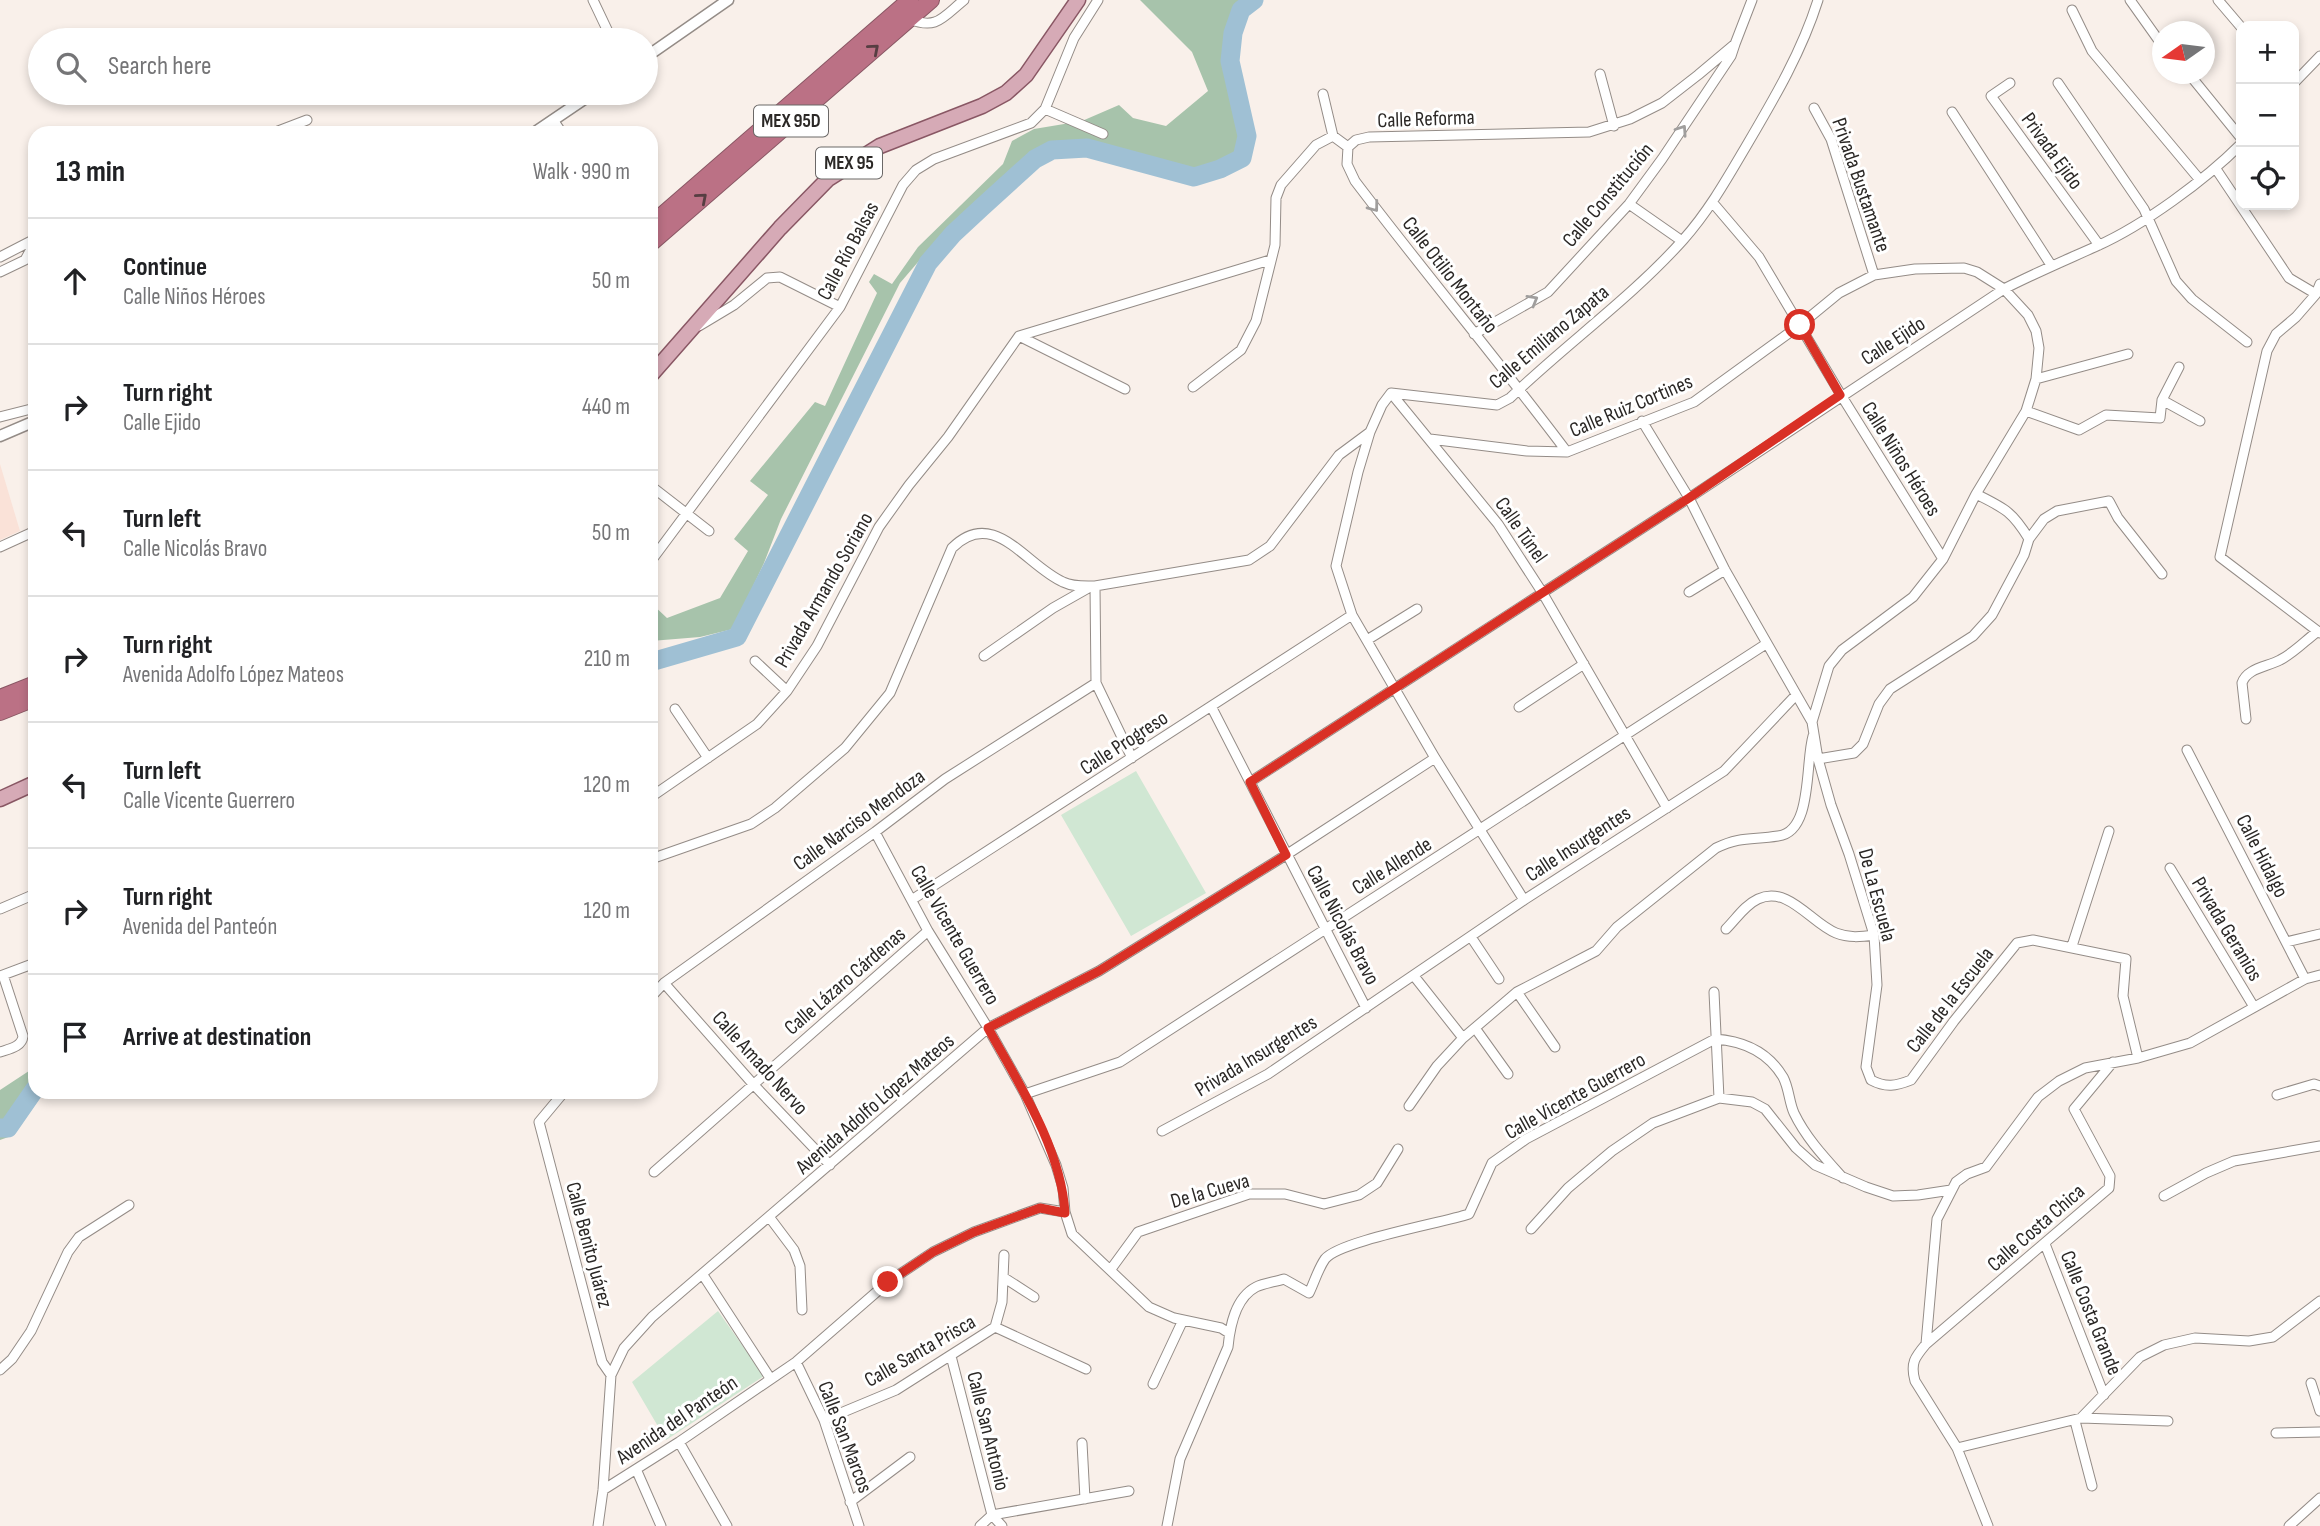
<!DOCTYPE html>
<html lang="en">
<head>
<meta charset="utf-8">
<style>
	:root { --surface:#fff; --page:#f2f2f2; --text:#202124; --muted:#757577; --line:#e0e0e0 }
	body { margin:0; font-family:"Sofia Sans Condensed",sans-serif; background:var(--page); color:var(--text) }
	.controls { position:absolute; right:21px; top:21px; display:grid; overflow:hidden; border-radius:14px; box-shadow:0 4px 10px #0003 }
	.controls button { width:63px; height:63px; display:grid; place-items:center; padding:0; border:0; border-bottom:2px solid var(--line); background:var(--surface); color:var(--text); font:35px sans-serif }
	.compass { position:absolute; left:2152px; top:21px; width:63px; height:63px; border-radius:50%; background:var(--surface); box-shadow:0 4px 10px #0003; rotate:256deg }
	.stop { position:absolute; width:21px; height:21px; margin:-16px; border:5px solid #d93025; border-radius:50%; background:#fff }
	.stop.end { background:#d93025; border-color:#fff; box-shadow:0 2px 7px #0008 }
	.list { margin:0; padding:0; list-style:none }
	h2 { display:flex; justify-content:space-between; align-items:center; height:91px; margin:0; padding:0 28px; font-size:30px }
	h2 small { font-size:23px; font-weight:400; color:var(--muted) }
	.list li { display:grid; grid-template-columns:46px 1fr auto; gap:21px; align-items:center; box-sizing:border-box; height:126px; padding:0 28px; border-top:2px solid var(--line) }
	.list b { display:block; font-size:26px; white-space:nowrap }
	.list p { margin:0; font-size:23px; white-space:nowrap; color:var(--muted) }
	.list em { font-size:23px; font-style:normal; color:var(--muted) }
	.icon { flex:none; width:38px; height:38px; fill:none; stroke:currentColor; stroke-width:2; stroke-linecap:round; stroke-linejoin:round }
	.map { position:relative; flex:none; width:2320px; height:1526px; overflow:hidden }
	.search { position:absolute; background:var(--surface); box-shadow:0 4px 10px #0003; left:28px; top:28px; width:630px; height:77px; display:flex; align-items:center; gap:18px; box-sizing:border-box; padding:0 24px; border-radius:38px; color:var(--muted); font-size:26px }
	.panel { position:absolute; background:var(--surface); box-shadow:0 4px 10px #0003; left:28px; top:126px; width:630px; height:973px; border-radius:21px }
	.map>svg:first-child { display:block }
	.education { fill:#fae2d8 }
	.green { fill:#d0e7d3 }
	.forest { fill:#a7c3ab }
	.lines { fill:none; stroke-linecap:round; stroke-linejoin:round }
	.river { stroke:#9fc0d4; stroke-width:19 }
	.minor-casing { stroke:#948c87; stroke-width:11 }
	.tertiary-casing { stroke:#948c87; stroke-width:13 }
	.primary-casing { stroke:#895764; stroke-width:17 }
	.motorway-casing { stroke:#895764; stroke-width:18 }
	.minor { stroke:#fff; stroke-width:9 }
	.tertiary { stroke:#fff; stroke-width:10 }
	.primary { stroke:#d6aab6; stroke-width:14 }
	.motorway { stroke:#bb7185; stroke-width:16 }
	.oneway { stroke:#563e42 }
	.oneway2 { stroke:#a09e9d }
	.route { stroke:#d93025; stroke-width:9 }
	.labels { text-anchor:middle; dominant-baseline:central; stroke-width:6; stroke-linejoin:round; paint-order:stroke }
	.shield { fill:#fff; stroke:#6b6867; stroke-width:2 }
	.shield-label { font-size:19px; font-weight:bold; fill:#2b2826 }
	.street-label { font-size:21px; fill:#2b2826; stroke:#fff }
</style>
</head>
<body>
<div class="map">
<svg width="2320" height="1526" viewBox="0 0 2320 1526">
	<rect width="100%" height="100%" fill="#f9f0ea"/>
	<path class="education" d="M0,464L20,531L0,540Z"/>
	<path class="green" d="M1136,771L1206,893L1131,936L1061,815Z
		M718,1311L764,1376L666,1440L632,1382Z"/>
	<path class="forest" d="M1140,0H1256L1243,11L1233,25L1229,44L1231,71L1239,99L1245,132L1242,160L1225,177L1202,179L1172,174L1100,146H1072L1048,154L943,233L900,283L781,519L764,563L733,629L700,637L651,641V603L667,618L720,598L748,551L734,539L768,495L750,481L815,402L825,406L877,293L869,282L874,274L892,284L918,247L1003,164L1012,141L1034,129L1082,121L1119,105L1133,118L1166,126L1208,91L1192,52Z
		M35,1067V1092H44L14,1135L0,1140V1090Z"/>
	<g class="lines">
		<path class="river" d="M651,662L737,637L928,263L953,234L981,208L1035,159L1052,150L1087,148L1194,177L1220,169L1242,158L1247,136L1230,61L1233,33L1241,10L1254,0
			M0,1128H8L35,1089"/>
		<defs>
			<path id="minor" d="M593,0L612,40
				M2130,0L2162,45
				M2218,0L2241,27
				M2072,10L2092,51L2200,180
				M909,19C937,30 942,18 964,0
				M1600,74L1614,126
				M2189,74L2241,138
				M2010,83L1991,96L2099,245
				M2058,83L2144,209L2176,281L2192,299L2247,342
				M2294,83L2320,56
				M1323,94L1333,136
				M1814,108L1831,139L1874,275
				M1045,109L1103,134
				M1952,112L2051,265
				M553,120L562,133
				M273,133L307,120
				M1348,147L1356,140L1369,137L1589,132L1630,119L1662,103L1698,75L1735,44L1752,0
				M1348,147L1347,164L1355,181C1424,272 1498,360 1567,452
				M2216,169L2289,278L2316,294
				M1713,203L1759,257L1841,395L1943,559
				M1629,204L1682,241
				M0,257L35,239
				M0,272L25,260L35,242
				M2320,284L2316,294L2296,317L2276,334L2267,351L2220,557L2320,633
				M699,326L734,305L767,278L780,277L840,307
				M1474,334L1548,292L1594,242L1629,204L1662,159L1731,56L1735,44
				M1019,336L1125,389
				M2036,379L2128,354
				M1193,387L1241,350L1256,321L1275,245L1276,198L1281,185L1316,145L1333,136L1348,147
				M1391,393L1498,524L1542,592L1667,808
				M2162,400L2200,421
				M2026,411L2079,430L2106,415L2160,418L2162,400L2179,367
				M0,417L35,408
				M1642,421L1689,498L1725,570L1812,722
				M1370,432L1358,472L1336,566L1352,615L1435,758L1524,900
				M1430,439L1527,451L1567,452L1694,402L1800,325L1839,293L1874,275L1915,269L1964,268L1977,272L2004,289L2028,315L2036,331L2039,348L2036,379L2026,411L1976,494L1943,559L1913,597L1842,650L1829,666L1812,722L1818,759L1831,805L1849,854L1874,935L1877,985L1866,1067L1871,1080C1886,1088 1896,1086 1911,1080L1954,1021L2017,943L2033,940L2126,959L2123,996L2138,1058
				M651,486L709,531
				M1976,494C2004,508 2012,511 2029,539
				M0,547L35,531
				M651,561L840,307L903,185L916,170L934,159L1031,123L1045,109L1074,38L1098,0
				M1095,586L1096,683L1132,758
				M1689,592L1725,570
				M1367,640L1417,609
				M984,656L1053,608L1090,587
				M755,661L787,691
				M1519,707L1584,664
				M1212,708L1366,1008
				M675,709L708,758
				M2246,719L2242,683C2247,668 2267,667 2280,660C2294,653 2306,640 2318,631
				M2187,750L2305,979
				M1818,759L1854,753L1863,744L1879,704L1890,689L1973,636L1992,615L2024,555L2029,539L2044,519L2057,511L2109,501L2118,518L2162,574
				M1250,782L1689,498L2004,289C2035,273 2066,260 2097,246C2144,225 2205,180 2241,144
				M651,797L757,724L787,691L817,646L879,527L909,485L948,437L1019,336L1270,260
				M875,832L928,931L988,1028L1025,1094L1056,1165L1063,1188L1065,1212L1072,1234L1149,1307L1174,1318L1221,1328L1229,1333
				M651,859L751,824L775,808L845,748L890,693L952,548C994,506 1026,566 1063,582C1073,587 1084,586 1095,586L1249,560L1270,546L1339,455L1370,432L1382,405L1391,393L1497,405L1510,398C1566,344 1631,298 1683,240C1709,211 1728,177 1748,143C1775,97 1802,51 1818,0
				M2170,868L2254,1007
				M913,899L1352,615
				M0,909L35,894
				M1726,929C1736,919 1745,905 1758,899C1788,885 1811,923 1836,933C1849,938 1860,937 1874,935
				M1471,937L1499,979
				M2286,942L2320,934
				M2072,946L2109,831
				M0,976L35,963
				M1414,976L1463,1038
				M664,983L753,1084L830,1165
				M1517,992L1555,1047
				M1714,992L1719,1098
				M651,997L664,983L875,832L945,779L1096,683
				M1475,1028L1508,1074
				M0,1052C9,1049 22,1047 23,1036L3,975
				M564,1092L539,1122L602,1362L611,1375
				M1025,1094L1120,1062L1766,644
				M2277,1095L2314,1084L2320,1086
				M1409,1106L1437,1066L1463,1038L1517,992L1596,951L1617,927L1716,848C1741,836 1752,840 1778,836C1813,832 1805,763 1813,736
				M1162,1131L1268,1074L1524,900L1724,771L1796,695
				M654,1172L928,931
				M2164,1196L2206,1173L2234,1161L2320,1146
				M770,1218L794,1250L800,1266L802,1310
				M1531,1229L1568,1188L1612,1151L1653,1123L1719,1098L1752,1102L1765,1109L1796,1148L1815,1165L1866,1187L1893,1196L1918,1195L1951,1190
				M2045,1244L2104,1395
				M1111,1269L1138,1232L1249,1194H1285L1324,1204L1359,1195L1377,1183L1398,1149
				M703,1275L770,1378
				M1003,1277L1034,1297
				M995,1327L1086,1369
				M995,1327L1002,1302L1004,1255
				M1926,1344L1937,1219L1956,1182L1967,1174L1986,1167L2038,1097L2059,1081L2085,1068L2138,1058L2190,1043L2305,979L2320,975
				M951,1356L992,1515L1002,1526
				M796,1362L824,1420L859,1526
				M0,1370L12,1359L31,1331L68,1252L79,1237L129,1205
				M2311,1383L2320,1411
				M1153,1384L1183,1320
				M2081,1418L2168,1421
				M824,1420L896,1390L995,1327
				M2075,1421L2092,1486
				M2276,1433L2320,1432
				M679,1442L727,1526
				M1082,1443L1085,1499
				M1957,1448L2081,1418L2140,1357L2164,1345L2195,1338L2249,1341L2273,1337L2320,1301
				M636,1469L661,1526
				M603,1490L679,1442L796,1362L888,1282L933,1252L974,1232L1040,1208L1065,1212
				M850,1502L910,1457
				M992,1515L1129,1491
				M598,1526L603,1490L611,1375L624,1348L652,1317L988,1028L1099,971L1286,855L1435,758
				M980,1526L992,1515
				M1167,1526L1180,1459L1228,1347C1230,1326 1235,1298 1256,1287C1264,1283 1275,1282 1284,1279L1309,1293C1314,1283 1318,1269 1325,1259C1339,1241 1442,1223 1469,1214L1492,1163L1526,1139L1715,1039C1743,1041 1768,1052 1783,1077C1789,1088 1789,1102 1794,1113C1806,1138 1825,1158 1843,1178
				M1988,1526L1957,1448L1915,1381C1910,1363 1915,1357 1926,1344L2109,1188L2110,1176L2074,1109L2113,1062
				M2289,1526L2320,1498"/>
			<path id="tertiary" d="M646,57L728,0
				M534,133L593,93
				M0,436L35,421"/>
			<path id="primary" d="M651,375L780,228L828,179L880,146L982,106L1006,93L1026,75L1078,0
				M0,799L35,783"/>
			<path id="motorway" d="M651,225L910,0
				M651,243L931,0
				M0,698L35,684
				M0,712L35,698"/>
		</defs>
		<use href="#minor" class="minor-casing"/>
		<use href="#tertiary" class="tertiary-casing"/>
		<use href="#primary" class="primary-casing"/>
		<use href="#motorway" class="motorway-casing"/>
		<use href="#minor" class="minor"/>
		<use href="#tertiary" class="tertiary"/>
		<use href="#primary" class="primary"/>
		<use href="#motorway" class="motorway"/>
	</g>
	<defs><path id="oneway-chevron" d="M-2-3.5L2.5 0L-2 3.5" fill="none" stroke-width="1.6" stroke-linecap="round" stroke-linejoin="round" transform="scale(1.75)"/></defs>
	<g class="oneway">
		<use href="#oneway-chevron" transform="translate(874 49) rotate(-41)"/>
		<use href="#oneway-chevron" transform="translate(702 198) rotate(-41)"/>
	</g>
	<g class="oneway2">
		<use href="#oneway-chevron" transform="translate(1682 130) rotate(-56)"/>
		<use href="#oneway-chevron" transform="translate(1374 207) rotate(53)"/>
		<use href="#oneway-chevron" transform="translate(1533 300) rotate(-30)"/>
	</g>
	<g class="lines">
		<path class="route" d="M888,1282L933,1252L974,1232L1040,1208L1065,1213C1061,1148 1019,1084 988,1028L1099,971L1286,855L1250,782L1689,498L1840,395L1800,325"/>
	</g>
	<g class="labels">
		<g class="shield">
			<rect x="754" y="105.5" width="74" height="31" rx="5"/>
			<rect x="816" y="147.5" width="66" height="31" rx="5"/>
		</g>
		<g class="shield-label">
			<text x="791" y="121">MEX 95D</text>
			<text x="849" y="163">MEX 95</text>
		</g>
		<g class="street-label">
			<text transform="translate(1426 119) rotate(-2)">Calle Reforma</text>
			<text transform="translate(2052 151) rotate(54)">Privada Ejido</text>
			<text transform="translate(1861 185) rotate(71)">Privada Bustamante</text>
			<text transform="translate(1608 195) rotate(-50)">Calle Constitución</text>
			<text transform="translate(848 251) rotate(-62)">Calle Río Balsas</text>
			<text transform="translate(1450 275) rotate(52)">Calle Otilio Montaño</text>
			<text transform="translate(1549 337) rotate(-40)">Calle Emiliano Zapata</text>
			<text transform="translate(1893 341) rotate(-33)">Calle Ejido</text>
			<text transform="translate(1631 406) rotate(-23)">Calle Ruiz Cortines</text>
			<text transform="translate(1901 459) rotate(58)">Calle Niños Héroes</text>
			<text transform="translate(1521 530) rotate(55)">Calle Túnel</text>
			<text transform="translate(824 590) rotate(-60)">Privada Armando Soriano</text>
			<text transform="translate(1124 743) rotate(-33)">Calle Progreso</text>
			<text transform="translate(859 820) rotate(-36)">Calle Narciso Mendoza</text>
			<text transform="translate(1578 844) rotate(-33)">Calle Insurgentes</text>
			<text transform="translate(2262 856) rotate(63)">Calle Hidalgo</text>
			<text transform="translate(1392 866) rotate(-32)">Calle Allende</text>
			<text transform="translate(1877 895) rotate(75)">De La Escuela</text>
			<text transform="translate(1343 925) rotate(62)">Calle Nicolás Bravo</text>
			<text transform="translate(2227 929) rotate(59)">Privada Geranios</text>
			<text transform="translate(955 935) rotate(60)">Calle Vicente Guerrero</text>
			<text transform="translate(845 981) rotate(-41)">Calle Lázaro Cárdenas</text>
			<text transform="translate(1950 1000) rotate(-52)">Calle de la Escuela</text>
			<text transform="translate(1256 1056) rotate(-31)">Privada Insurgentes</text>
			<text transform="translate(760 1063) rotate(48)">Calle Amado Nervo</text>
			<text transform="translate(1575 1096) rotate(-29)">Calle Vicente Guerrero</text>
			<text transform="translate(875 1104) rotate(-41)">Avenida Adolfo López Mateos</text>
			<text transform="translate(1210 1191) rotate(-16)">De la Cueva</text>
			<text transform="translate(2036 1228) rotate(-41)">Calle Costa Chica</text>
			<text transform="translate(589 1245) rotate(75)">Calle Benito Juárez</text>
			<text transform="translate(2091 1313) rotate(68)">Calle Costa Grande</text>
			<text transform="translate(920 1351) rotate(-30)">Calle Santa Prisca</text>
			<text transform="translate(677 1420) rotate(-34)">Avenida del Panteón</text>
			<text transform="translate(988 1431) rotate(76)">Calle San Antonio</text>
			<text transform="translate(845 1437) rotate(69)">Calle San Marcos</text>
		</g>
	</g>
</svg>
<div class="controls">
<button>+</button>
<button>−</button>
<button><svg class="icon" aria-label="locate" viewBox="0 0 24 24"><circle cx="12" cy="12" r="6"/><path d="M12 2v4M12 18v4M2 12h4M18 12h4"/></svg></button>
</div>
<svg class="compass" viewBox="-18 -18 36 36"><path d="M0-13l5 13h-10z" fill="#e53935"/><path d="M0 13l5-13h-10z" fill="#757577"/></svg>
<div class="stop" style="left:1800px;top:325px"></div>
<div class="stop end" style="left:888px;top:1282px"></div>
<div class="search"><svg class="icon" aria-label="search" viewBox="0 0 24 24"><circle cx="10" cy="10" r="6"/><path d="M15 15l6 6"/></svg>Search here</div>
<section class="panel">
<h2>13 min<small>Walk · 990 m</small></h2>
<ul class="list">
<li><svg class="icon" aria-label="ahead" viewBox="0 0 24 24"><path d="M12 20V5M6 11l6-6 6 6"/></svg><div><b>Continue</b><p>Calle Niños Héroes</p></div><em>50 m</em></li>
<li><svg class="icon" aria-label="right" viewBox="0 0 24 24"><path d="M7 20v-9h11M14 6l5 5-5 5"/></svg><div><b>Turn right</b><p>Calle Ejido</p></div><em>440 m</em></li>
<li><svg class="icon" aria-label="left" viewBox="0 0 24 24"><path d="M17 20v-9H6M10 6l-5 5 5 5"/></svg><div><b>Turn left</b><p>Calle Nicolás Bravo</p></div><em>50 m</em></li>
<li><svg class="icon" aria-label="right" viewBox="0 0 24 24"><path d="M7 20v-9h11M14 6l5 5-5 5"/></svg><div><b>Turn right</b><p>Avenida Adolfo López Mateos</p></div><em>210 m</em></li>
<li><svg class="icon" aria-label="left" viewBox="0 0 24 24"><path d="M17 20v-9H6M10 6l-5 5 5 5"/></svg><div><b>Turn left</b><p>Calle Vicente Guerrero</p></div><em>120 m</em></li>
<li><svg class="icon" aria-label="right" viewBox="0 0 24 24"><path d="M7 20v-9h11M14 6l5 5-5 5"/></svg><div><b>Turn right</b><p>Avenida del Panteón</p></div><em>120 m</em></li>
<li><svg class="icon" aria-label="arrive" viewBox="0 0 24 24"><path d="M6 21V4h12l-3 4 3 4H6"/></svg><div><b>Arrive at destination</b></div></li>
</ul>
</section>
</div>
</body>
</html>
